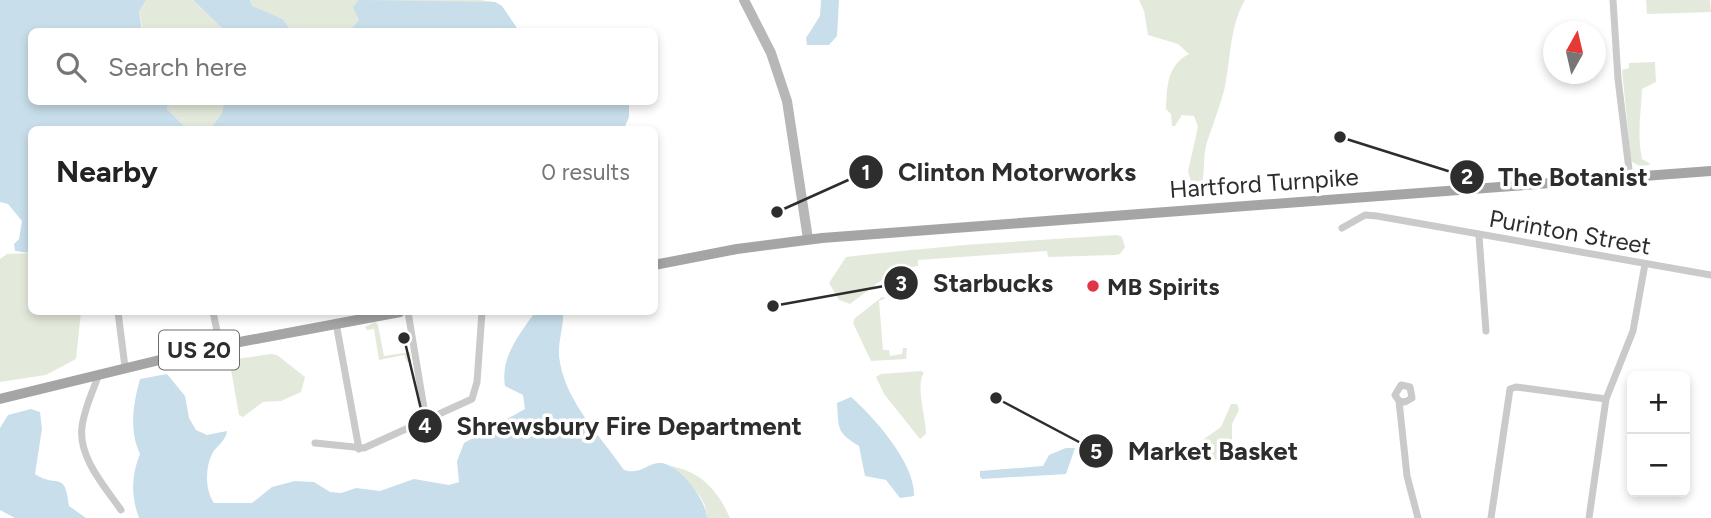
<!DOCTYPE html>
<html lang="en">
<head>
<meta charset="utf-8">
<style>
	:root { --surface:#fff; --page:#f6f6f6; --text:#222; --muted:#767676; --line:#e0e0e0 }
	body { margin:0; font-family:Figtree,sans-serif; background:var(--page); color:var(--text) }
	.controls { position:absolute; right:21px; bottom:21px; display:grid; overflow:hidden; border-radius:10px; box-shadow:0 4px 10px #0003 }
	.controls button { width:63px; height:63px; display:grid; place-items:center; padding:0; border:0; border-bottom:2px solid var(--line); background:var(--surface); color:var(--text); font:35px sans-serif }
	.compass { position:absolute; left:1543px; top:21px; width:63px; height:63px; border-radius:50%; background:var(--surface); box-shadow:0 4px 10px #0003; rotate:8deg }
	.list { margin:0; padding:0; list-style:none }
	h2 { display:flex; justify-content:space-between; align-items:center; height:91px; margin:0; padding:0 28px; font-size:30px }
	h2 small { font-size:23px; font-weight:400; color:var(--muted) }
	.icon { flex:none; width:38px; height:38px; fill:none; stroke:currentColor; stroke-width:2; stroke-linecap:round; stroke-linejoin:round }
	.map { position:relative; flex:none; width:1711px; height:518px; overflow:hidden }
	.search { position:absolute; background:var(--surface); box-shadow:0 4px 10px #0003; left:28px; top:28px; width:630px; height:77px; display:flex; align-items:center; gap:18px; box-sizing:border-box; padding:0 24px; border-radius:10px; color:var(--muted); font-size:26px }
	.panel { position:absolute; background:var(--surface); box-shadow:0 4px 10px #0003; left:28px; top:126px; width:630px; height:189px; border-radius:10px }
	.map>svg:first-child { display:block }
	.green { fill:#e4eadb }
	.water { fill:#c8deea }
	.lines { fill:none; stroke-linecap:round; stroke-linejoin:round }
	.street { stroke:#cacaca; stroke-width:7 }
	.secondary { stroke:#b7b7b7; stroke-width:10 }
	.primary { stroke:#a5a5a5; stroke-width:10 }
	.poi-dot { fill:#df3546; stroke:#fff; stroke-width:2.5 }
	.labels { text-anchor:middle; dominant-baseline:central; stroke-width:7; stroke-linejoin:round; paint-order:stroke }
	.shield { fill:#fff; stroke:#6c6c6c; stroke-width:2 }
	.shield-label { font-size:23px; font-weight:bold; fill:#2d2d2d }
	.street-label { font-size:24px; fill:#2d2d2d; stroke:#fff }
	.poi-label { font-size:24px; font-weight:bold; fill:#2d2d2d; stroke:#fff; text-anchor:start }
	.leader { fill:none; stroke:#2d2d2d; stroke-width:2.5 }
	.callout-dot { fill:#2d2d2d; stroke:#fff; stroke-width:2.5 }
	.mark-label { font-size:21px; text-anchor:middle; font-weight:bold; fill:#fff }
	.callout-label { font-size:26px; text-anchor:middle; font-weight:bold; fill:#2d2d2d; stroke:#fff; stroke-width:7; stroke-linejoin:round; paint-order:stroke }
</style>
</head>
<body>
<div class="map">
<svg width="1711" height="518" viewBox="0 0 1711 518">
	<rect width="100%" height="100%" fill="#fff"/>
	<path class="green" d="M146,0H193L225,31H143L139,12Z
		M250,0H480L495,2L502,6L448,31H291L283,19L251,6Z
		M1139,0H1245C1229,27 1231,61 1224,91C1219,108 1213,125 1207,142C1202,158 1206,176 1200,190L1193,189L1188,171L1198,127L1194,116L1182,115L1175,126H1172L1171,114L1166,109C1167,86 1167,65 1189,54L1178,44L1148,35L1144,11Z
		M1646,0H1710L1711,12L1647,14Z
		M1655,62L1656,82L1642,89C1641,113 1637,134 1642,159L1651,164L1641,167L1631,161L1622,70L1629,68V63Z
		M168,102H224L222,113L210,129H187L167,109Z
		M1117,235L1122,237L1125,247L1120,254L1115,255L1048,257L1047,251L918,260V266L895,270L850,304L839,300L829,283L846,257C885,252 924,249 964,245Z
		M31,253L32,312H81L76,359L46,375L0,382V259L7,254Z
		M882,297L886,298L879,301L883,350H889L890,356L902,354L903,348H907L906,359L871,361L853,323L855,318Z
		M375,322L378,325L384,356L410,352L411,361L407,362L404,355L379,360L374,329L367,330L365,327Z
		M271,354L277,355L305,377L301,392L281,401L263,402L243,417L239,415L230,364L236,359Z
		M921,371L924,373C915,384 926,417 926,434L920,439L884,394L876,377L881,374Z
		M1231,404H1237L1239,410L1232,424V453L1225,458L1215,460L1202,452L1201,441L1221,427Z
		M671,466C702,472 718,491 730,518H707C707,494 685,482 671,466Z"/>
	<path class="water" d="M0,0H146L139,12L142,31L32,32V102H168L167,109L187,129L32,130L31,253L15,251L14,244L19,239L22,221L8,204L0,202Z
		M193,0H250L252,6L283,19L291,31H225Z
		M359,0L495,2L502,6L519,31H350L359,20L353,7Z
		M821,0H839L837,36L829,45H807L806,38L820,16Z
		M224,102H629V117L624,129H210L222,113Z
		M535,312H563C564,326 558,341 559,356C564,401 600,435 624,470C642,475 647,463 660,463C679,463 707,501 707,518H139C131,497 131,475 140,454C129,431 133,404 140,379L167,374L185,396L189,418L196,430L207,435L227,431C226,441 217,445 212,454C205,468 205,490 214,503H252L272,487L295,481L314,482L330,492L341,493L356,488L380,491L414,479L449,485L459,482L457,461L464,443L525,409L523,395L505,386C500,357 520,334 535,312Z
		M851,397C873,416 916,464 914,496L900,498L886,480L865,476L859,446C836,432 839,429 837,403Z
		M31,409L40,412L42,429L35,474C57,489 65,469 69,506L86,518H15L0,510V428L8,415Z
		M1066,448H1075L1066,474L982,479L980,477V471L1043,466L1049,455Z"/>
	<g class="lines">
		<path class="street" d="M1613,0L1618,79L1630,178
			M1342,228L1365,215L1377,216L1711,275
			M1479,236L1486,331
			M118,312L125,367
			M213,312L220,345
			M408,312L426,420
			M336,323L359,449
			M99,374C93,391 84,409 82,427C78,457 105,487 121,510
			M1399,401L1405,402L1412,398L1410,387L1401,385L1395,395L1399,401L1407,476L1418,518
			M315,443L364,448L472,399L477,382L482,312
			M1491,518L1510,389L1516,387L1606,399
			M1589,518L1606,399L1633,331L1645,264"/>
		<path class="secondary" d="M744,0L771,53L787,101L808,239"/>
		<path class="primary" d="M654,265L737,249L822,238L1711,171
			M0,399L213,347L400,312"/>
	</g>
	<circle class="poi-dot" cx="1093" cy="286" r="7"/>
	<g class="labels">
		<rect class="shield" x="159" y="330.5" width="80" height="39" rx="5"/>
		<g class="shield-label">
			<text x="199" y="350">US 20</text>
		</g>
		<g class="street-label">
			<text transform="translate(1264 183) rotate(-4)">Hartford Turnpike</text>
			<text transform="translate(1570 232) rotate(10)">Purinton Street</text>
		</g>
		<g class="poi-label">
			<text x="1107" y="286">MB Spirits</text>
		</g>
	</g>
	<path class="leader" d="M777 212L866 172M1340 137L1467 177M773 306L901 283M404 338L425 426M996 398L1096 451"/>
	<g class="callout-dot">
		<circle cx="777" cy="212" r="7"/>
		<circle cx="1340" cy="137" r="7"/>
		<circle cx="773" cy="306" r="7"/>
		<circle cx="404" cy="338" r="7"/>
		<circle cx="996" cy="398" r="7"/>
		<circle cx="866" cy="172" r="18"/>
		<circle cx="1467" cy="177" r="18"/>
		<circle cx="901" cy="283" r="18"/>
		<circle cx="425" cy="426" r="18"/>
		<circle cx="1096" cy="451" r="18"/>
	</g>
	<g class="mark-label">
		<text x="866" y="180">1</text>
		<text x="1467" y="184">2</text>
		<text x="901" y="291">3</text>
		<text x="425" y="433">4</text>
		<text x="1096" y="459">5</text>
	</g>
	<g class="callout-label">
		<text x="1017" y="181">Clinton Motorworks</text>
		<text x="1573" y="186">The Botanist</text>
		<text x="993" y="292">Starbucks</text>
		<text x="629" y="435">Shrewsbury Fire Department</text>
		<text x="1213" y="460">Market Basket</text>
	</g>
</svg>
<div class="controls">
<button>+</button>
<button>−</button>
</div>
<svg class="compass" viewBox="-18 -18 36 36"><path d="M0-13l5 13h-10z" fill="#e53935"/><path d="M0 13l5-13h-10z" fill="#767676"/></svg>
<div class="search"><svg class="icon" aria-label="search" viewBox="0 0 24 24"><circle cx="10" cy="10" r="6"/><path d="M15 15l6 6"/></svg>Search here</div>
<section class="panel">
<h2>Nearby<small>0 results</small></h2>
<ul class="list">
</ul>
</section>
</div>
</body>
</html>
